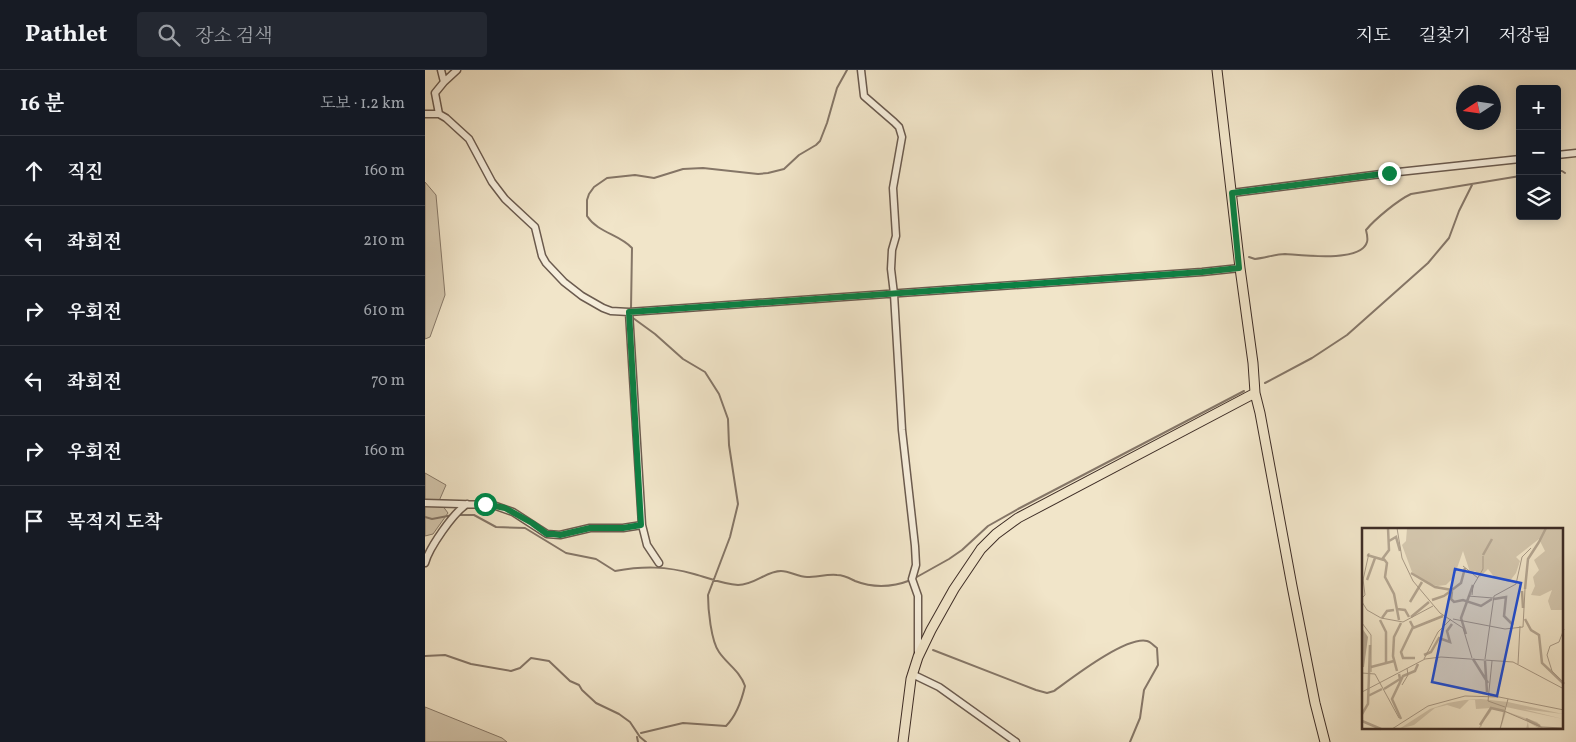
<!DOCTYPE html>
<html lang="ko">
<head>
<meta charset="utf-8">
<style>
	:root { --surface:#171b24; --page:#242831; --text:#f1f3f6; --muted:#9ea1a6; --line:#363941 }
	body { margin:0; font-family:Vollkorn,"Noto Serif KR",serif; background:var(--page); color:var(--text) }
	.controls { position:absolute; right:15px; top:15px; display:grid; overflow:hidden; border-radius:5px; box-shadow:0 2px 12px #0003 }
	.controls button { width:45px; height:45px; display:grid; place-items:center; padding:0; border:0; border-bottom:1px solid var(--line); background:var(--surface); color:var(--text); font:25px sans-serif }
	.compass { position:absolute; left:1031px; top:15px; width:45px; height:45px; border-radius:50%; background:var(--surface); box-shadow:0 2px 12px #0003; rotate:258deg }
	.stop { position:absolute; width:15px; height:15px; margin:-11px; border:4px solid #0b8043; border-radius:50%; background:#fff }
	.stop.end { background:#0b8043; border-color:#fff; box-shadow:0 1px 5px #0008 }
	.list { margin:0; padding:0; list-style:none }
	h2 { display:flex; justify-content:space-between; align-items:center; height:65px; margin:0; padding:0 20px; font-size:21px }
	h2 small { font-size:16px; font-weight:400; color:var(--muted) }
	.list li { display:grid; grid-template-columns:32px 1fr auto; gap:15px; align-items:center; box-sizing:border-box; height:70px; padding:0 20px; border-top:1px solid var(--line) }
	.list b { display:block; font-size:19px; white-space:nowrap }
	.list em { font-size:16px; font-style:normal; color:var(--muted) }
	.icon { flex:none; width:28px; height:28px; fill:none; stroke:currentColor; stroke-width:2; stroke-linecap:round; stroke-linejoin:round }
	.map { position:relative; flex:none; width:1151px; height:672px; overflow:hidden }
	header { display:flex; align-items:center; gap:30px; box-sizing:border-box; height:70px; padding:0 25px; background:var(--surface); border-bottom:1px solid var(--line) }
	header strong { font-size:24px }
	nav { display:flex; gap:28px; margin-inline-start:auto; font-size:18px }
	.search { width:350px; height:45px; background:var(--page); display:flex; align-items:center; gap:12px; box-sizing:border-box; padding:0 18px; border-radius:5px; color:var(--muted); font-size:19px }
	main { display:flex }
	aside { flex:1; background:var(--surface) }
	.map>svg:first-child { display:block }
	.green { fill:#d3c6ad; stroke:#887a6a }
	.lines { fill:none; stroke-linecap:round; stroke-linejoin:round }
	.stream { stroke:#857667; stroke-width:2 }
	.minor-casing { stroke:#6b5b4f; stroke-width:9 }
	.major-casing { stroke:#3e2d26; stroke-width:11 }
	.minor { stroke:#f6eedc; stroke-width:6 }
	.major { stroke:#f1e5c9; stroke-width:9 }
	.route { stroke:#0b8043; stroke-width:6 }
	.inset-river { fill:none; stroke:#b4a692; stroke-width:2.5 }
	.inset-road { fill:none; stroke:#a99b88; stroke-width:1 }
	.view { fill:#1d4ed8; fill-opacity:0.15; stroke:#1d4ed8; stroke-width:2.5 }
	.inset-edge { fill:none; stroke:#3e2d26; stroke-width:2.5 }
</style>
</head>
<body>
<header>
<strong>Pathlet</strong>
<div class="search"><svg class="icon" aria-label="search" viewBox="0 0 24 24"><circle cx="10" cy="10" r="6"/><path d="M15 15l6 6"/></svg>장소 검색</div>
<nav><a>지도</a><a>길찾기</a><a>저장됨</a></nav>
</header>
<main>
<aside>
<h2>16 분<small>도보 · 1.2 km</small></h2>
<ul class="list">
<li><svg class="icon" aria-label="ahead" viewBox="0 0 24 24"><path d="M12 20V5M6 11l6-6 6 6"/></svg><div><b>직진</b></div><em>160 m</em></li>
<li><svg class="icon" aria-label="left" viewBox="0 0 24 24"><path d="M17 20v-9H6M10 6l-5 5 5 5"/></svg><div><b>좌회전</b></div><em>210 m</em></li>
<li><svg class="icon" aria-label="right" viewBox="0 0 24 24"><path d="M7 20v-9h11M14 6l5 5-5 5"/></svg><div><b>우회전</b></div><em>610 m</em></li>
<li><svg class="icon" aria-label="left" viewBox="0 0 24 24"><path d="M17 20v-9H6M10 6l-5 5 5 5"/></svg><div><b>좌회전</b></div><em>70 m</em></li>
<li><svg class="icon" aria-label="right" viewBox="0 0 24 24"><path d="M7 20v-9h11M14 6l5 5-5 5"/></svg><div><b>우회전</b></div><em>160 m</em></li>
<li><svg class="icon" aria-label="arrive" viewBox="0 0 24 24"><path d="M6 21V4h12l-3 4 3 4H6"/></svg><div><b>목적지 도착</b></div></li>
</ul>
</aside>
<div class="map">
<svg width="1151" height="672" viewBox="0 0 1151 672">
	<rect width="100%" height="100%" fill="#f1e5c9"/>
	<filter id="stains"><feTurbulence type="fractalNoise" baseFrequency=".004" numOctaves="4"/><feColorMatrix values="0 0 0 0 .2 0 0 0 0 .09 0 0 0 0 .02 0 0 0 .5 -.17"/></filter>
	<radialGradient id="worn" r=".72"><stop offset=".6" stop-color="#630" stop-opacity="0"/><stop offset="1" stop-color="#630" stop-opacity=".3"/></radialGradient>
	<path class="green" d="M0,112L11,125L20,225L5,267L0,269Z
		M0,403L21,415L14,431L23,443L8,464L0,466Z
		M0,637L77,668L82,672H0Z"/>
	<g class="lines">
		<path class="stream" d="M1132,101H1137L1140,103
			M824,187L830,189C840,188 851,184 860,184C876,185 936,193 942,172C943,169 942,164 941,160C950,149 973,130 986,124L1095,106
			M206,239L207,178C194,164 173,163 162,146V130L164,124L169,117L182,108L210,105L229,108L258,99L278,98L333,104L343,103L359,99L374,85L391,75L395,71L402,53L412,18L422,0
			M208,248L230,264L258,289L280,302L294,324L303,349L304,375L313,434L305,467L283,525C283,539 286,571 294,582C302,594 315,601 320,616C317,629 311,646 301,656L258,653L216,663
			M840,313L887,288L922,265L1003,193L1024,168L1034,141L1047,115
			M32,445H49L71,457L100,458L141,483L171,489L190,501C218,496 241,496 269,504C284,508 297,514 313,515C330,515 341,501 356,501C365,501 373,507 382,507C392,507 402,504 412,505C419,505 424,508 430,511C448,518 468,517 486,510
			M0,447L7,449L28,445
			M490,508L524,489L537,480L563,456L593,439L819,321
			M508,580L611,620L622,623L629,621C647,608 701,566 722,571C726,572 729,576 732,578L733,595L719,620L715,648L705,672
			M0,586L20,585L46,594L86,601L95,598L106,588L124,591L145,611L154,615L157,620L171,633L194,644L205,652L215,667L221,672
			M212,667L213,672"/>
		<defs>
			<path id="minor" d="M436,0L439,26L469,52L474,57L477,67L468,118L471,166L467,180L466,199L469,224L477,360L490,476L491,495L487,509L493,526V585
				M19,12L32,0
				M0,44H14L21,48L44,69L67,112L80,129L110,157L117,186L121,193L139,212L157,226L178,238L186,241L204,242L777,202L815,198
				M14,44L10,23L19,12L16,0
				M1132,85L1151,83
				M807,123L964,103L1095,89
				M204,242L217,455L222,475L234,493
				M0,433L68,435L88,442L122,464L135,465L165,458H198L217,455
				M0,493C4,478 28,443 42,434
				M487,604L514,617L591,672"/>
			<path id="major" d="M792,0L815,198L828,293L830,323L835,343L867,516L890,633L900,672
				M478,672L486,609L493,587L506,560L529,519L556,479L571,464L593,448L830,323"/>
		</defs>
		<use href="#minor" class="minor-casing"/>
		<use href="#major" class="major-casing"/>
		<use href="#minor" class="minor"/>
		<use href="#major" class="major"/>
	</g>
	<g class="lines">
		<path class="route" d="M60,434L80,438L107,453L122,464H129L135,465L165,458H198L216,455L204,242L777,202L814,198L807,123L964,103"/>
	</g>
	<g transform="translate(937 458)">
		<rect width="201" height="201" fill="#f1e5c9"/>
		<path d="M45,0H201V82H189L186,73L190,62L178,68L169,67L173,58L171,49L177,42L172,32L183,23L177,11L154,29L158,33L154,45L147,54L133,50L126,41L118,49L113,43L108,44L101,23L92,49L84,57L75,58L61,53L50,44L40,17L44,13ZM103,172L119,171L146,174L201,186L161,181L201,191L144,179L143,183L175,194L181,200H195L178,201L166,194L167,201H164L166,193L144,184L139,200L141,183L130,181L128,185L119,196L120,198L116,201L129,180L114,181L113,172H107L98,181L85,177L73,180L52,197L37,201L68,181L86,175Z" fill="#d3c6ad"/>
		<path d="M0,100L6,109L2,139H0Z" fill="#b4a692"/>
		<path class="inset-river" d="M26,0L27,22L21,30L25,35L23,49L32,66L37,92M27,13L34,9L38,23M177,14L184,0M5,27L22,32M121,27L130,11M49,45L73,59L90,62M5,52L13,30M163,61L166,31L177,14M90,63L89,71L92,74L101,72L119,78L130,71M160,63L161,80M132,71L144,69L142,88L151,97M70,72L82,68L99,55L103,40M48,74L60,54M35,81L43,82L47,89M49,89L67,74M20,90L25,83L32,82M163,91L169,102L177,107L180,135L202,156M18,92L24,104V135M48,93L51,99L39,124L41,130H53M51,100L81,88M104,106L99,90L111,57M62,127L69,124L77,110L88,114L85,103L90,96M111,131L126,155M123,133L125,164M9,139L32,133M35,143L31,128L32,109L39,95M22,161L38,151L37,146M6,168L20,161M0,186L6,176L8,117M39,191L30,171L41,148L53,143L56,136M164,191L178,198M0,193L19,201M118,197L129,180L142,183"/>
		<path class="inset-road" d="M35,0L40,30L51,53L78,85L101,100L110,130M101,38L116,50M1,52L7,25M110,67L111,58L121,41V28M106,68L131,70M0,70L3,67L1,51M0,74L5,82L19,90L41,94L71,78M91,91L143,101L161,99L163,61M0,95L9,107V144M202,101L197,114L188,118L185,127L190,143L202,155M62,131L76,104L89,91M123,131L132,68L154,56L160,29L169,20M130,133L126,173L143,179M156,136L158,98M0,145L13,146L37,190M40,157L46,147L45,140M0,164L63,131L79,129L151,134L202,161M142,183L179,199L202,200M30,201L66,178L103,168L137,169L202,182M138,201L146,171"/>
		<path class="view" d="M93,41L159,55L135,168L70,154Z"/>
		<rect width="201" height="201" class="inset-edge"/>
	</g>
	<rect width="100%" height="100%" filter="url(#stains)"/>
	<rect width="100%" height="100%" fill="url(#worn)"/>
</svg>
<div class="controls">
<button>+</button>
<button>−</button>
<button><svg class="icon" aria-label="layers" viewBox="0 0 24 24"><path d="M12 4l9 5-9 5-9-5zM3 14l9 5 9-5"/></svg></button>
</div>
<svg class="compass" viewBox="-18 -18 36 36"><path d="M0-13l5 13h-10z" fill="#e53935"/><path d="M0 13l5-13h-10z" fill="#9ea1a6"/></svg>
<div class="stop" style="left:60px;top:434px"></div>
<div class="stop end" style="left:964px;top:103px"></div>
</div>
</main>
</body>
</html>
